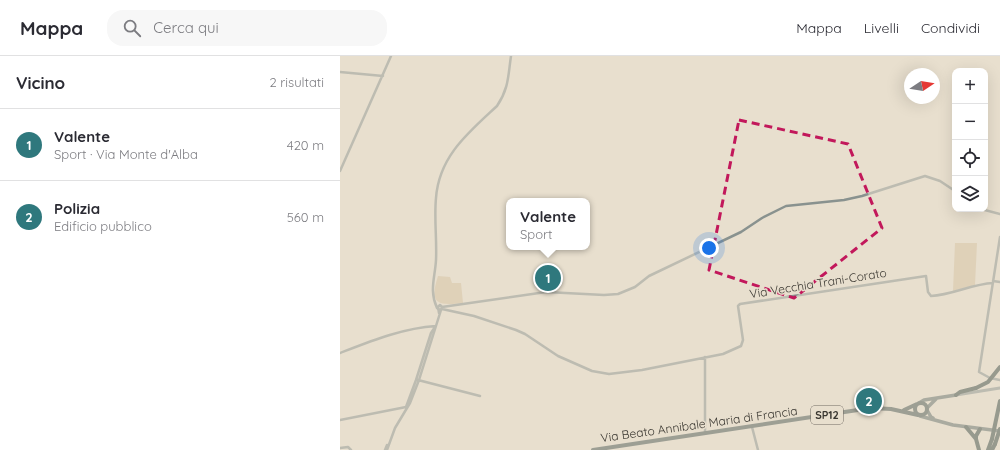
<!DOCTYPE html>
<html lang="it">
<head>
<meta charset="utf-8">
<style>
	:root { --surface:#fff; --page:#f7f7f7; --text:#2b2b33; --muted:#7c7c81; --line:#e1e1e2; --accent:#2f787d }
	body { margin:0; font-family:Quicksand,sans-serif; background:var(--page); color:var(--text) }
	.controls { position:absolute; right:12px; top:12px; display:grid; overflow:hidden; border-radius:8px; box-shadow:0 4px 16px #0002 }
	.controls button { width:36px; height:36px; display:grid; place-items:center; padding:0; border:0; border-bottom:1px solid var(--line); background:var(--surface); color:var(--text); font:20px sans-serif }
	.compass { position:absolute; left:564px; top:12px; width:36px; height:36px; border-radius:50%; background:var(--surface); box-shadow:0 4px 16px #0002; rotate:78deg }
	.you { position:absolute; left:369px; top:192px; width:14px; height:14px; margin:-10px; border:3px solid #fff; border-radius:50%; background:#1a73e8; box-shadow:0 0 0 6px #1a73e833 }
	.badge { display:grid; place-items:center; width:26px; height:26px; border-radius:50%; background:var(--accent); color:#fff; font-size:13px; font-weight:700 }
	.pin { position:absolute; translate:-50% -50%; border:2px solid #fff; box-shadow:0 1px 4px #0006 }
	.popup { position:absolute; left:166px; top:142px; width:84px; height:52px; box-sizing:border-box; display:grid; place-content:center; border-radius:8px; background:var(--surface); filter:drop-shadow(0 1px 3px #0005); font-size:13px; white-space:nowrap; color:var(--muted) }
	.popup b { font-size:15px; color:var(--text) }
	.popup::after { content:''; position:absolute; left:50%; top:100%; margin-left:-8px; border:8px solid transparent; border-top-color:var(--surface) }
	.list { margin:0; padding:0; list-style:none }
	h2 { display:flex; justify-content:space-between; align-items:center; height:52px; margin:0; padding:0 16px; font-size:17px }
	h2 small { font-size:13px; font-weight:400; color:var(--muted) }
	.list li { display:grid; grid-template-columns:26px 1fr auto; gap:12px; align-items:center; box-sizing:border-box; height:72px; padding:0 16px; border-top:1px solid var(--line) }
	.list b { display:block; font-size:15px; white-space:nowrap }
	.list p { margin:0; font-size:13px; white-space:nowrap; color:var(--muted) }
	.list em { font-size:13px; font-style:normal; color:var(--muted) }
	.icon { flex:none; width:22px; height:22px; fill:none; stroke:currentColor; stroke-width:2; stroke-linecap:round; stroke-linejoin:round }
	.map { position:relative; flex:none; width:660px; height:394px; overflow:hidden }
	header { display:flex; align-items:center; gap:24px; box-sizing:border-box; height:56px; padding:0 20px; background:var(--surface); border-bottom:1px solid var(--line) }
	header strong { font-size:19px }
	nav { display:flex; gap:22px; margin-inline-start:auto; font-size:14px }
	.search { width:280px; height:36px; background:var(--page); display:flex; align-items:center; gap:10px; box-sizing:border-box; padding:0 14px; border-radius:16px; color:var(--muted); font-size:15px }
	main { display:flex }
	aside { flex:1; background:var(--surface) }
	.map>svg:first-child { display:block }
	.green { fill:#d5c19e }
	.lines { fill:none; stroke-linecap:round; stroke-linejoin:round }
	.minor { stroke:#89928f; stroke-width:2.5 }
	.tertiary { stroke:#89928f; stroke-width:3 }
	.secondary { stroke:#606d69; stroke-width:3.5 }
	.primary { stroke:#43524e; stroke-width:4 }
	.trunk { stroke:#374742; stroke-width:4 }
	.trunk-bridge { stroke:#374742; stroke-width:4 }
	.marked { fill:none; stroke:#c2185b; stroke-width:3; stroke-dasharray:8 5; stroke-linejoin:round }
	.labels { text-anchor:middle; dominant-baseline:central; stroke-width:3; stroke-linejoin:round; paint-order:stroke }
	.shield { fill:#e8dfce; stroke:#6e6960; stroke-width:1 }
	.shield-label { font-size:11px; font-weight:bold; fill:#3a3731 }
	.street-label { font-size:12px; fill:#3a3731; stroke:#e8dfce }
</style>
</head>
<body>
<header>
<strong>Mappa</strong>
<div class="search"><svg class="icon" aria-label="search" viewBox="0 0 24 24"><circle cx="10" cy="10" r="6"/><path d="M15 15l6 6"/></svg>Cerca qui</div>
<nav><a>Mappa</a><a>Livelli</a><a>Condividi</a></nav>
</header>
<main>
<aside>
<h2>Vicino<small>2 risultati</small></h2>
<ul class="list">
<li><span class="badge">1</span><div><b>Valente</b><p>Sport · Via Monte d'Alba</p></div><em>420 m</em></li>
<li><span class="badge">2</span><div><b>Polizia</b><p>Edificio pubblico</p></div><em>560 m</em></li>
</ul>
</aside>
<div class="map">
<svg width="660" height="394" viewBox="0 0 660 394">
	<rect width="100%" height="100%" fill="#e8dfce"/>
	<path class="green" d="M615,187H637L635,229L613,235Z
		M98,220L110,221L112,227H121L123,247C97,250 89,248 98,220Z"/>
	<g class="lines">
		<path class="minor" d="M0,16L43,20
			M0,115L51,0
			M641,153L660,158
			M660,181L639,316L650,322L660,324
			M653,225L660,226
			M102,251L206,236L264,239L278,238L295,231L309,220L401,176L422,162L446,150L504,144L522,140L585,120L600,125L615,135
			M97,252C89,234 95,222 96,204C97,183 94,162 96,142C99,100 129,76 157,50C169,32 168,20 171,0
			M98,253L101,254L102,251L100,249L98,251L99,257
			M102,253L134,260L176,274L185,278L218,300L252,315L269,318L302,314L383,298L401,290L403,284L398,250L400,248L586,220L588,236L591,240C612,239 632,228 653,227
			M0,297C31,285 63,272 96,270
			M365,301V377
			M78,324L140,340
			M66,351L76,324L91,277L95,271
			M0,364L66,351
			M412,371L418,394
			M0,392L8,391L11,394
			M45,394L47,389
			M47,394L55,372L70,347L79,324L101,254"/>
		<path class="tertiary" d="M616,339L660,332"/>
		<path class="secondary" d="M579,347L584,344L616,339
			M587,352L596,343
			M587,354L591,361L593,362
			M580,360L613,369L660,375"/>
		<path class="primary" d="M575 353a6 6 0 1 1 12 0a6 6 0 1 1-12 0Z
			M564,354L577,348
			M253,394L531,352L551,353L578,359"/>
		<path class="trunk" d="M616,339L620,336L636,332
			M626,371L636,383L639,394
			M636,383V380L640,373
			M648,394L652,383
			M652,394L655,388"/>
		<path class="trunk-bridge" d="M636,332L648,326L660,311
			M652,383L660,345
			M655,388L660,373"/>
	</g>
	<path d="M0 0H660V394H0ZM399,64L508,88L542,172L454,242L369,214Z" fill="#e8dfce" fill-opacity=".55" fill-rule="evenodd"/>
	<path class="marked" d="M399,64L508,88L542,172L454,242L369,214Z"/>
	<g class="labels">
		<rect class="shield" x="471" y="350" width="32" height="18" rx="3"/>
		<g class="shield-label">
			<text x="487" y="359">SP12</text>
		</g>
		<g class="street-label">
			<text transform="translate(478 227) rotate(-9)">Via Vecchia Trani-Corato</text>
			<text transform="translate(359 368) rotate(-8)">Via Beato Annibale Maria di Francia</text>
		</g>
	</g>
</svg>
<div class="controls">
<button>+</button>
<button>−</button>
<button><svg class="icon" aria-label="locate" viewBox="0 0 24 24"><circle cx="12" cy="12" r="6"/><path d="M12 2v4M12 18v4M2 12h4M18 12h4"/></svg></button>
<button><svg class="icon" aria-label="layers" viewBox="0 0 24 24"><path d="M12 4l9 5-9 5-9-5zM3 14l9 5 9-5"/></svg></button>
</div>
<svg class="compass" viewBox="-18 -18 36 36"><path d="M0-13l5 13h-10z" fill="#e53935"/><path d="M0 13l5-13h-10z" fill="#7c7c81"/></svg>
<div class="you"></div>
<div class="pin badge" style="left:208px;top:222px">1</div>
<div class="popup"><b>Valente</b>Sport</div>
<div class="pin badge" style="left:529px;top:345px">2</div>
</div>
</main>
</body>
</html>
